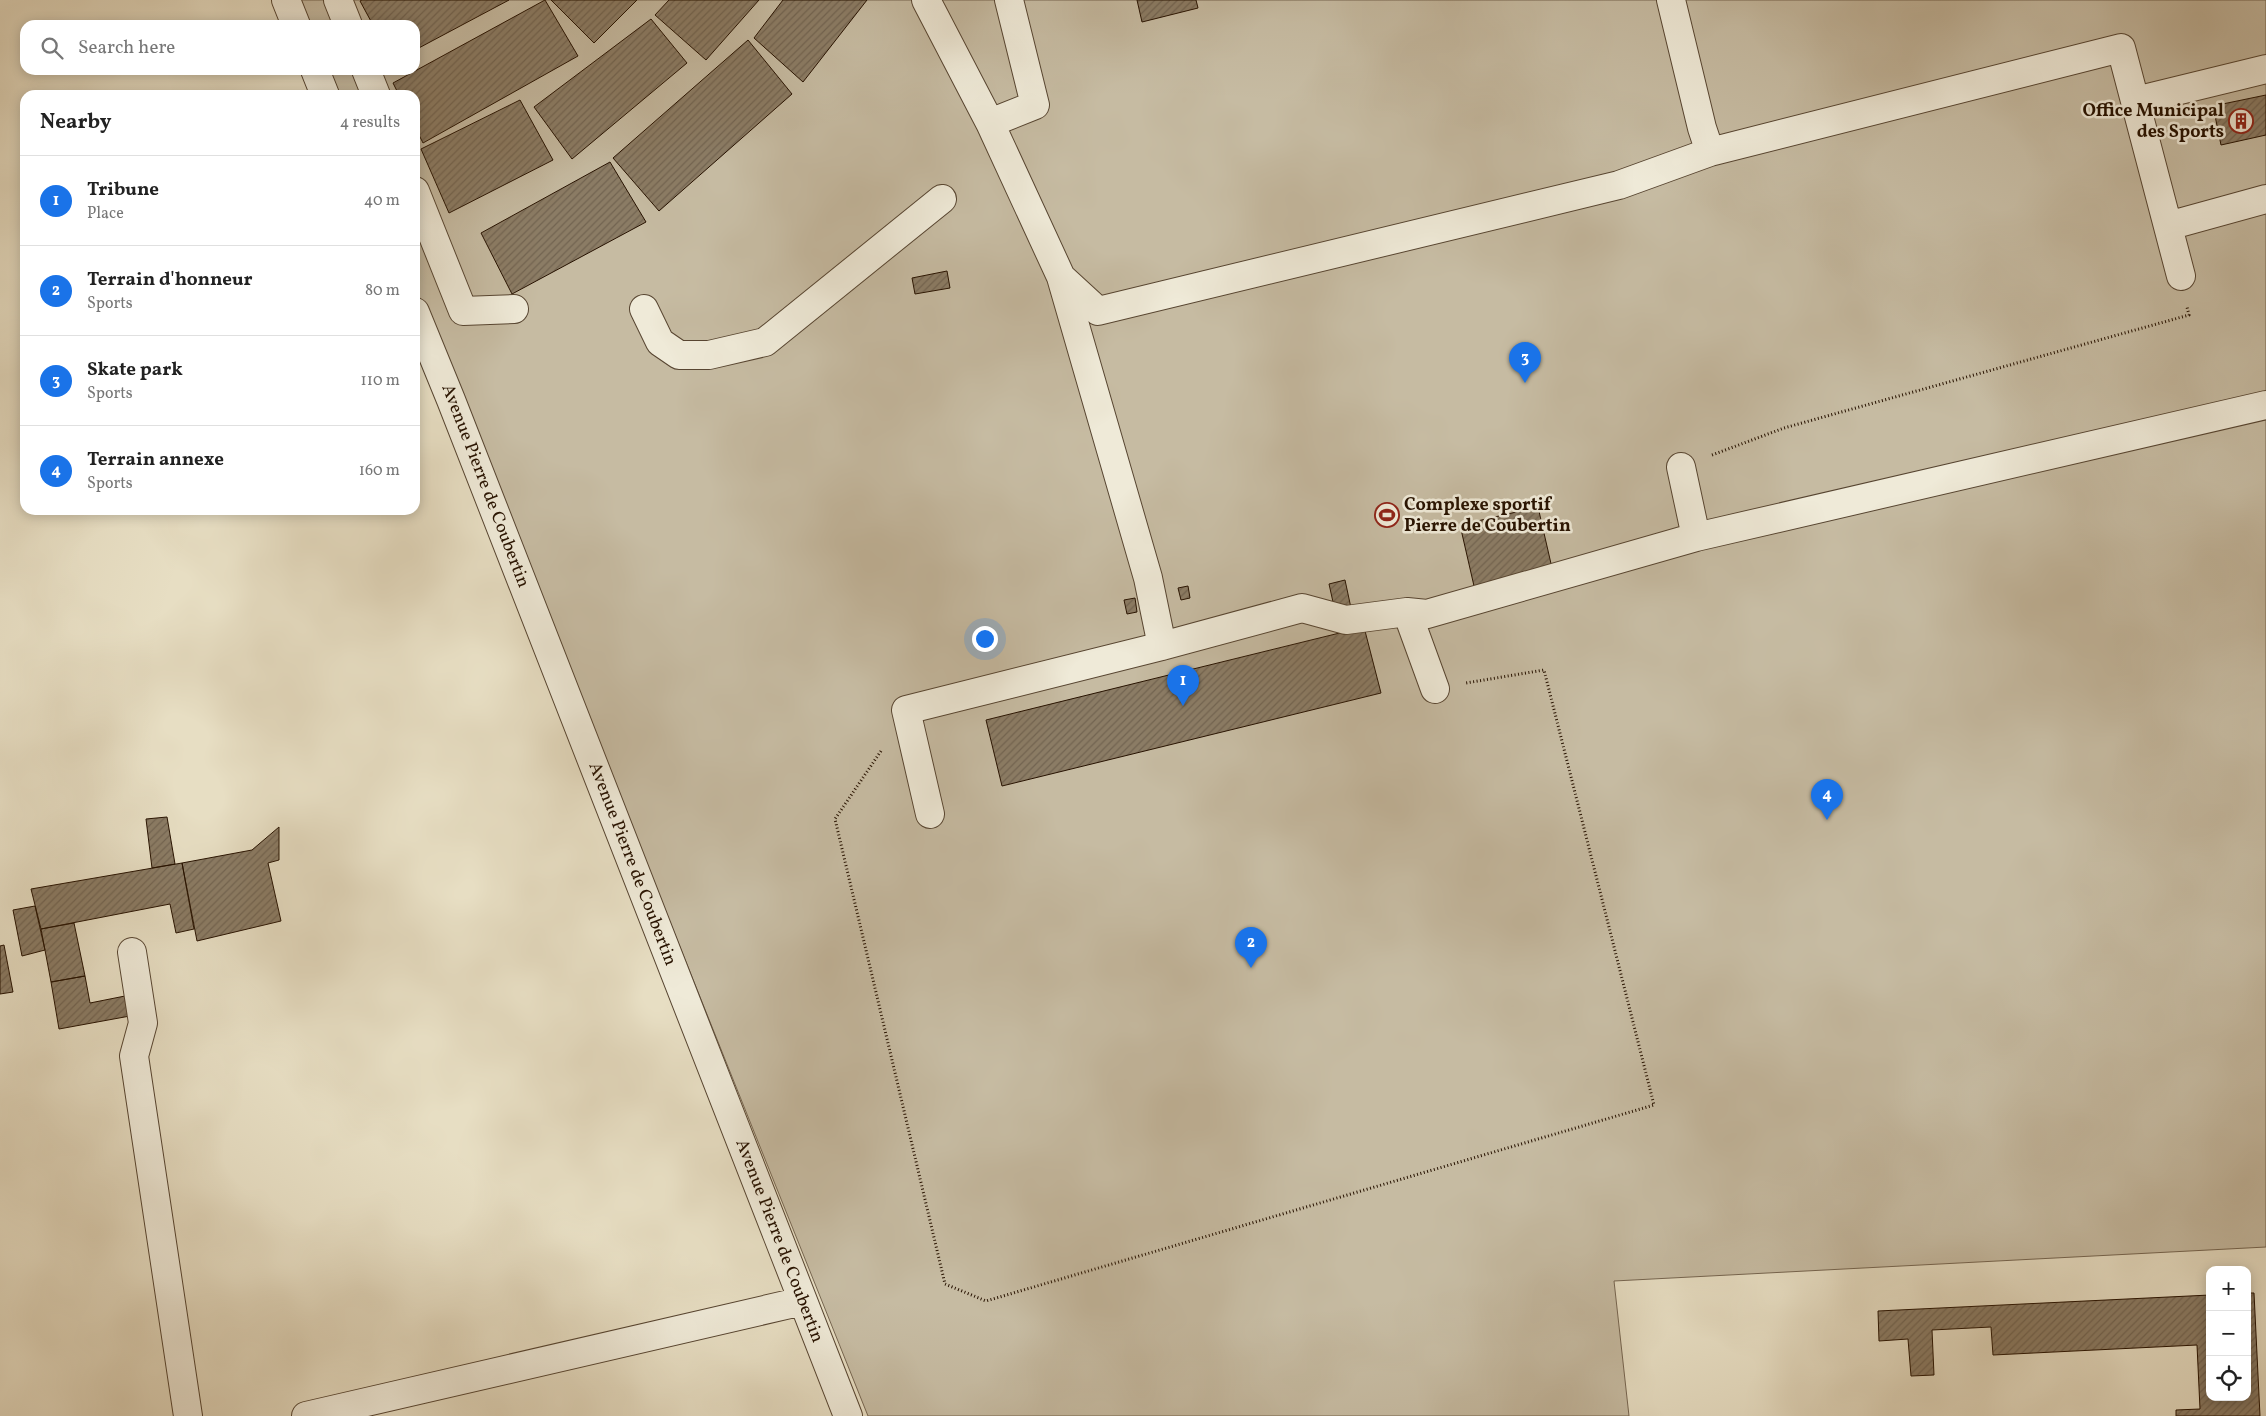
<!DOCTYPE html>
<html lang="en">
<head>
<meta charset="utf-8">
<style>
	:root { --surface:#fff; --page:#f2f2f2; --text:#222; --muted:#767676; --line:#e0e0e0; --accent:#1a73e8 }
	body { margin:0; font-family:Vollkorn,serif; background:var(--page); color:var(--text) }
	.controls { position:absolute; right:15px; bottom:15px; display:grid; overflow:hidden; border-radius:10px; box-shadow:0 2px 12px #0003 }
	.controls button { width:45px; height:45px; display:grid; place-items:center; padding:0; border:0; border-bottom:1px solid var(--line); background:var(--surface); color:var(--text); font:25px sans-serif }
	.you { position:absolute; left:984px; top:638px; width:18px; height:18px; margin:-12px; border:4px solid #fff; border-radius:50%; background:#1a73e8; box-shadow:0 0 0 8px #1a73e833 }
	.badge { display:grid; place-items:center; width:32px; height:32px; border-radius:50%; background:var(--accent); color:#fff; font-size:16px; font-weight:700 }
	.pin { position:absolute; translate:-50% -41px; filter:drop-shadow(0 1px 2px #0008) }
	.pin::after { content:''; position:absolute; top:26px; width:18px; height:15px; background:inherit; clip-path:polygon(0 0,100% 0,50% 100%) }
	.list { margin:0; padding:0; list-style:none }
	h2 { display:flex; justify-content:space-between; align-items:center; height:65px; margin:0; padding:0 20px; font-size:21px }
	h2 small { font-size:16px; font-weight:400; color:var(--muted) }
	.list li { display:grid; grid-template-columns:32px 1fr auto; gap:15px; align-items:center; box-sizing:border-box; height:90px; padding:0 20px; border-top:1px solid var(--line) }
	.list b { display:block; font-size:19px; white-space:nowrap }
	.list p { margin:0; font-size:16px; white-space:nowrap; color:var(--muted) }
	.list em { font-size:16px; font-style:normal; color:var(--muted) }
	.icon { flex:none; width:28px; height:28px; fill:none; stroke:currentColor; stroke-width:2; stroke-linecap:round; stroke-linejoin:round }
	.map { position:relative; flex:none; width:2266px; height:1416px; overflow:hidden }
	.search { position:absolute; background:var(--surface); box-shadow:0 2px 12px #0003; left:20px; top:20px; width:400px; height:55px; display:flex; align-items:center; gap:12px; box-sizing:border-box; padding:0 18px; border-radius:15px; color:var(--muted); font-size:19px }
	.panel { position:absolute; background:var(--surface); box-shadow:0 2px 12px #0003; left:20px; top:90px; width:400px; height:425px; border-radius:15px }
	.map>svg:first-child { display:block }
	.green { fill:#c6bba2; stroke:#766651 }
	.building { fill:url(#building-hatch); stroke:#271200 }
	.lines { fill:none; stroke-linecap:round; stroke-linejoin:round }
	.minor-casing { stroke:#574531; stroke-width:30 }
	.path { stroke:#271200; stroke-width:3; stroke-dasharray:1 2.5; stroke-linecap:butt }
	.minor { stroke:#efead8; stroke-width:28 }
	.labels { text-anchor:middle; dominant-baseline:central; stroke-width:5; stroke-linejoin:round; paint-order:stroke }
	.poi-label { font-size:18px; font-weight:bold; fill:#271200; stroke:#efead8; text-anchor:end }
	.street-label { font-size:18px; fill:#271200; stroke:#efead8 }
</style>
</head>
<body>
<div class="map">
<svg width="2266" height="1416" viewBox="0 0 2266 1416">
	<defs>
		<pattern id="building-hatch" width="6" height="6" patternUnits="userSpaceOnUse" patternTransform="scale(1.25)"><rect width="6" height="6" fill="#8b7c65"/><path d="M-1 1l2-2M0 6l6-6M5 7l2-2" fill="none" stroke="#726451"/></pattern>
	</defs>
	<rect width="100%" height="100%" fill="#e7dec3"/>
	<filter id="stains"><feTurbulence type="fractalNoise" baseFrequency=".004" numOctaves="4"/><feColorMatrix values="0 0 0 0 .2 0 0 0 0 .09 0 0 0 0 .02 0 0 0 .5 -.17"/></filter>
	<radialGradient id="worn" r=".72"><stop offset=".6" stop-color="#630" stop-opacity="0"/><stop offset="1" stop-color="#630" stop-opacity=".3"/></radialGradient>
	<path class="green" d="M299,0H2266V1247L1614,1281L1629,1416H868L415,286V95H338L328,70H415V25H309Z"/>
	<path class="building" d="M362,0H509L415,50V25H373L360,1Z
		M545,0L578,56L423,143L415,127V95H399L393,83Z
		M551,0H637L594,43Z
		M669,0H759L706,60L655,15Z
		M783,0H867L803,82L754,38Z
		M1137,0H1196L1198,8L1142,22Z
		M651,19L687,63L572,159L534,107Z
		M748,40L792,94L659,211L613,158Z
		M2266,95V135L2221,145L2213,106Z
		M520,100L553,160L449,213L421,149Z
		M610,162L646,222L512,294L481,233Z
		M947,271L950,288L915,294L912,278Z
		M1538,507L1552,568L1474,586L1460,525Z
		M1345,580L1351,608L1335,611L1329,584Z
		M1188,586L1190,598L1181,600L1178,588Z
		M1135,598L1137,612L1127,614L1124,600Z
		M1364,627L1381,693L1002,786L986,720Z
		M167,817L175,864L152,868L146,819Z
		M279,827V860L268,863L281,921L197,941L182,863L252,850Z
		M182,863L194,929L176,933L170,904L41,929L31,889Z
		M35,906L45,950L22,956L13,910Z
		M74,923L85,976L51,982L41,929Z
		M4,945L13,992L0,994V946Z
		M85,976L90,1003L125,996L130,1016L59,1029L51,982Z
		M2247,1293H2254L2260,1416H2176V1410L2200,1409L2197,1345L1993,1355L1991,1327L1932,1330L1934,1375L1911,1376L1908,1339L1879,1341L1878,1311L2210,1295V1397H2247Z"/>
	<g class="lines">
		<defs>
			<path id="minor" d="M286,0L296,25
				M338,0L348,25
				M926,0L990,123
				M1009,0L1035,105L990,123L1061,277L1098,311L1619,185L1710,152L2121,48L2181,276
				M1671,0L1702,128L1710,152
				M315,70L325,95
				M366,70L376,95
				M2135,101L2266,69
				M415,191L463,311L514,309
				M2168,226L2266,199
				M1061,277L1148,578L1162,646
				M644,309L660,342L679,355H709L765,342L942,199
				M415,312L451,400L848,1416
				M1681,467L1696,537L2266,405
				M1407,612L1435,689
				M930,814L906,710L1162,646L1302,608L1346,620L1407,612L1427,614L1696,537
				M132,952L143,1023L134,1056L188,1416
				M306,1416L803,1301"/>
		</defs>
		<use href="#minor" class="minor-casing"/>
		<path class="path" d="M1712,455L1784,428L2189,315L2187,307
			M881,751L835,819L945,1284L986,1301L1654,1105L1544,670L1466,683"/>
		<use href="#minor" class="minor"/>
	</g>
	<defs>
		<symbol id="building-ring" viewBox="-11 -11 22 22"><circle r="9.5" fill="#efead8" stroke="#8f2418" stroke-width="1.5"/><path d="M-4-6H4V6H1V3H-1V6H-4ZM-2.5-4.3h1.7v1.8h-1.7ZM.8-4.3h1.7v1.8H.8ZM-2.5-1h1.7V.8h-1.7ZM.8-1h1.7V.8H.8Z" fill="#8f2418"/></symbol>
		<symbol id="stadium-ring" viewBox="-11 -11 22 22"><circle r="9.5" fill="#efead8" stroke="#8f2418" stroke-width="1.5"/><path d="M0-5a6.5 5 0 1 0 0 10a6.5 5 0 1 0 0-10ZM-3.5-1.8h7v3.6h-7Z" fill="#8f2418"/></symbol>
	</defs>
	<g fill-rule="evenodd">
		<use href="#building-ring" x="2227" y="107" width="28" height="28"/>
		<use href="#stadium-ring" x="1373" y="501" width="28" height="28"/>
	</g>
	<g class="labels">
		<g class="poi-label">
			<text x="2224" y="111">Office Municipal<tspan x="2224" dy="21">des Sports</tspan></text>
			<text x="1404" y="505" text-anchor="start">Complexe sportif<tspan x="1404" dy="21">Pierre de Coubertin</tspan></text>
		</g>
		<g class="street-label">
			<text transform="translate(485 486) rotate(69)">Avenue Pierre de Coubertin</text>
			<text transform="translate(632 864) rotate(69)">Avenue Pierre de Coubertin</text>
			<text transform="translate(779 1241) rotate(69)">Avenue Pierre de Coubertin</text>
		</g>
	</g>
	<rect width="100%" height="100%" filter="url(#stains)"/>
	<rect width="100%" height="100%" fill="url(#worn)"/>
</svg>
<div class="controls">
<button>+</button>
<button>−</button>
<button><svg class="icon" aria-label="locate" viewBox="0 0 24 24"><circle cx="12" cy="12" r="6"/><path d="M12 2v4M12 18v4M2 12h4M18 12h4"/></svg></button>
</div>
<div class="you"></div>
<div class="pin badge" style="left:1183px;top:706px">1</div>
<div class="pin badge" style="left:1251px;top:968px">2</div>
<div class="pin badge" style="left:1525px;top:383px">3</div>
<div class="pin badge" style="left:1827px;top:820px">4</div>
<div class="search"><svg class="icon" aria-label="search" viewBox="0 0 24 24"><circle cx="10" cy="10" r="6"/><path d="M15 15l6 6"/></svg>Search here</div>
<section class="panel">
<h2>Nearby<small>4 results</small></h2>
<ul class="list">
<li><span class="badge">1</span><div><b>Tribune</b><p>Place</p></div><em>40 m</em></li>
<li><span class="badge">2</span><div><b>Terrain d'honneur</b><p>Sports</p></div><em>80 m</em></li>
<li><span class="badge">3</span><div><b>Skate park</b><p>Sports</p></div><em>110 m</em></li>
<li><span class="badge">4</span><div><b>Terrain annexe</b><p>Sports</p></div><em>160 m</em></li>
</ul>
</section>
</div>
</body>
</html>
